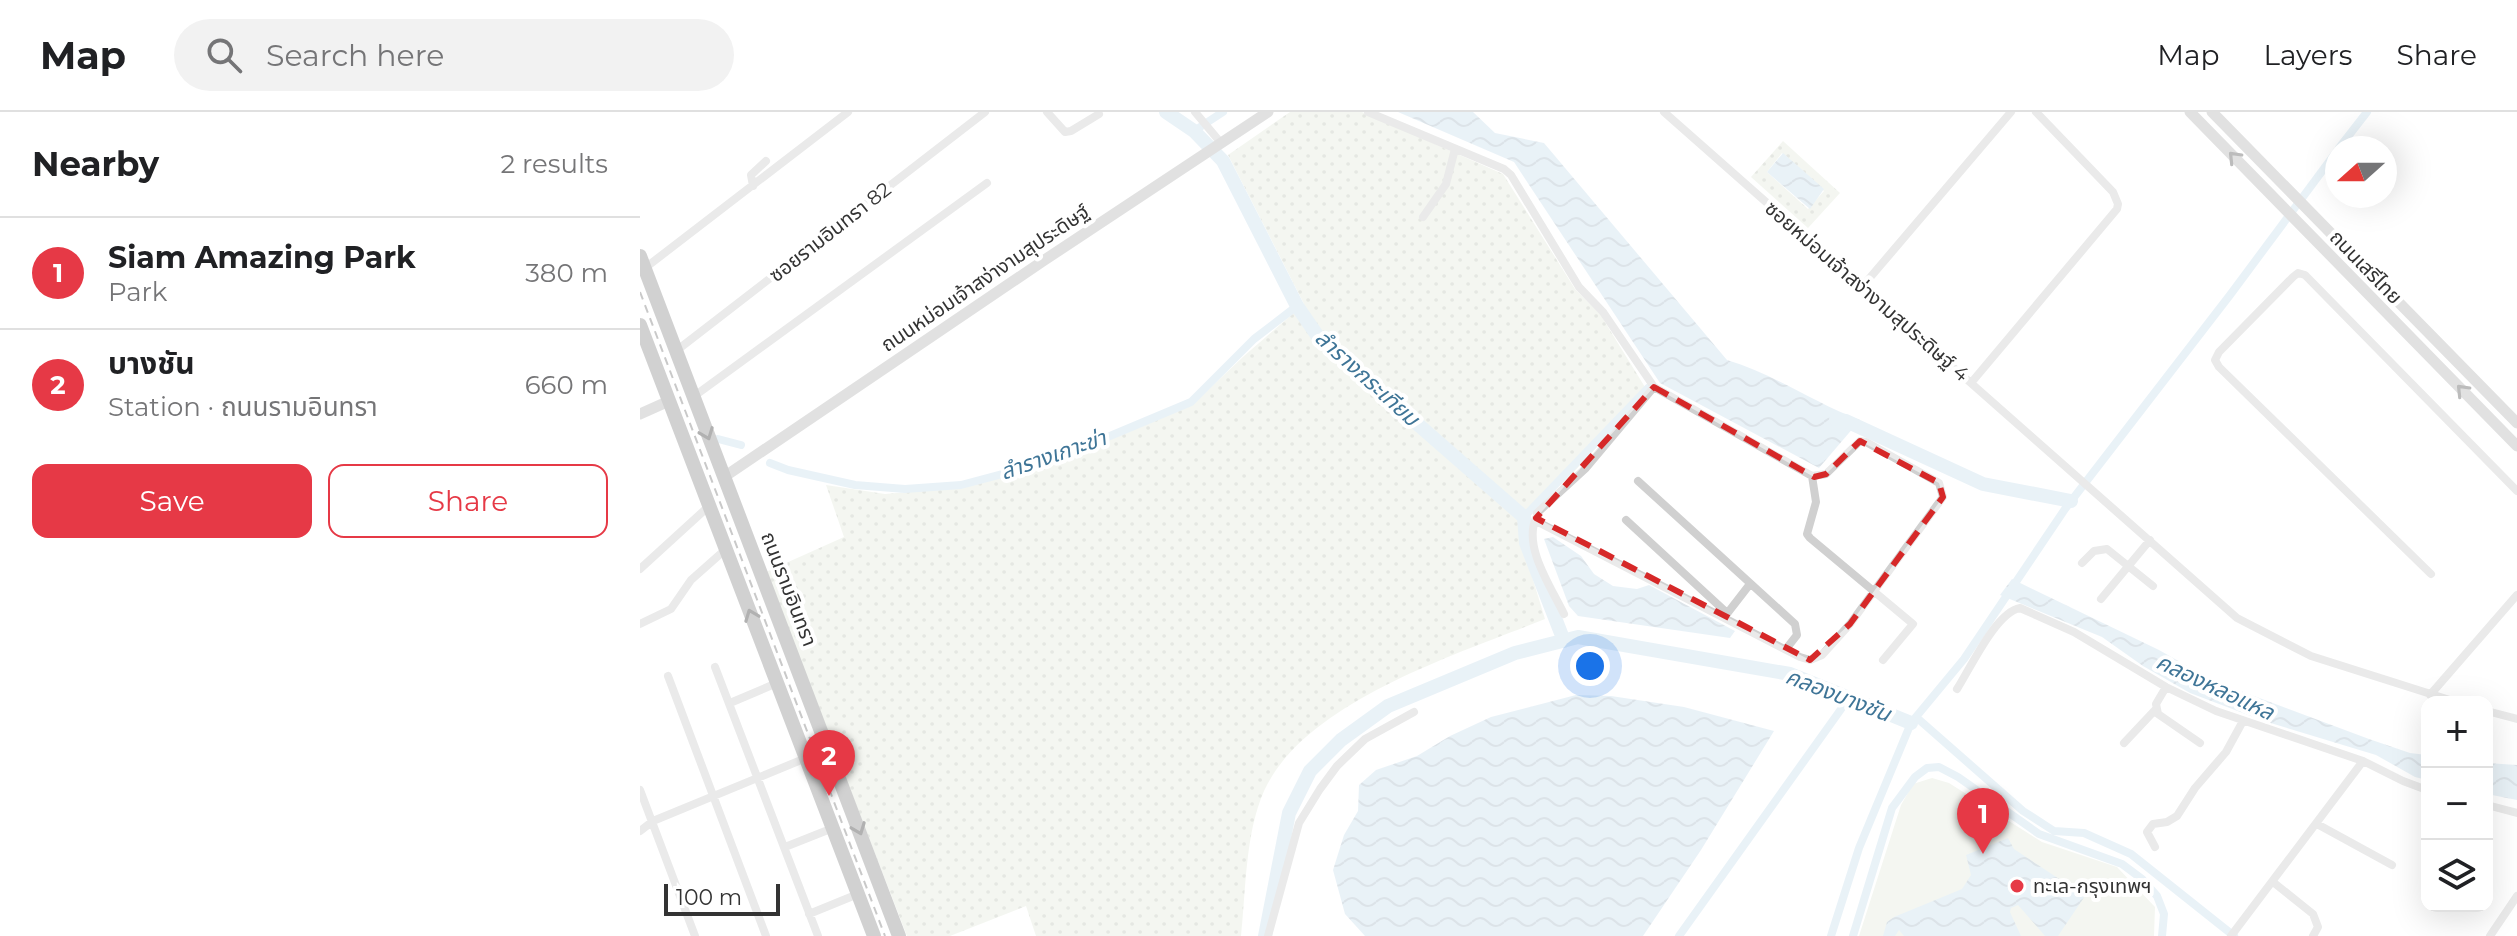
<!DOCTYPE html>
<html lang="en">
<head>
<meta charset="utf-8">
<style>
	:root { --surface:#fff; --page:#f2f2f2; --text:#202124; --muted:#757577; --line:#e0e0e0; --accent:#e63946 }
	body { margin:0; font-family:Montserrat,"Noto Sans Thai",sans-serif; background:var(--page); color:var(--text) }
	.controls { position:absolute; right:24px; bottom:24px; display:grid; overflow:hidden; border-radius:16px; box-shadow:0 8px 32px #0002 }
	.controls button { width:72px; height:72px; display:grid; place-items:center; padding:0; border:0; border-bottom:2px solid var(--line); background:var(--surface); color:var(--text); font:40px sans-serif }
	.compass { position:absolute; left:1685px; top:24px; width:72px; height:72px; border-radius:50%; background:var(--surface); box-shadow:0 8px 32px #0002; rotate:249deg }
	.scale { position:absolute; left:24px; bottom:20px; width:116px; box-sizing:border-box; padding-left:8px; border:4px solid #333; border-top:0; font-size:22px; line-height:28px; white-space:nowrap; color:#333; -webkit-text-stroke:6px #fff; paint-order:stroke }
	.you { position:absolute; left:950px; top:554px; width:28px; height:28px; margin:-20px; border:6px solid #fff; border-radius:50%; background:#1a73e8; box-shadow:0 0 0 12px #1a73e833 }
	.badge { display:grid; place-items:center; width:52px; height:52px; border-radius:50%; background:var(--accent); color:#fff; font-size:26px; font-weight:700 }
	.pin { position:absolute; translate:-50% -66px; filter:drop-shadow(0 2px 4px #0008) }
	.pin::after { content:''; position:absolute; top:42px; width:28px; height:24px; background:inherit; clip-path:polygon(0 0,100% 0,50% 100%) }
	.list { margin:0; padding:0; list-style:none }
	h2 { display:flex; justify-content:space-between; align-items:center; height:104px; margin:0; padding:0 32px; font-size:34px }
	h2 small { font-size:26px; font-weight:400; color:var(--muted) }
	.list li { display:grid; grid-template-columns:52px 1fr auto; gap:24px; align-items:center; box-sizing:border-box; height:112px; padding:0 32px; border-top:2px solid var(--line) }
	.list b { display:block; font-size:30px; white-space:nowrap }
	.list p { margin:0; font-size:26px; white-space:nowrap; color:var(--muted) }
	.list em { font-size:26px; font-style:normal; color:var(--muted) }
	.actions { display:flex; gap:16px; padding:24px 32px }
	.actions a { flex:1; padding:18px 0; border:2px solid var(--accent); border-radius:16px; text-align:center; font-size:28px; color:var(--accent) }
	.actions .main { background:var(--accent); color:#fff }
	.icon { flex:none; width:44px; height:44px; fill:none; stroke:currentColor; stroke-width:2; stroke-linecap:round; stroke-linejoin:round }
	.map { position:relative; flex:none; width:1877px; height:824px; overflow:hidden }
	header { display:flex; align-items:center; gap:48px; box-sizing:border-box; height:112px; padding:0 40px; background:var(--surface); border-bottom:2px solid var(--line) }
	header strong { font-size:38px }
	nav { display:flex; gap:44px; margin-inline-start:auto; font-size:28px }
	.search { width:560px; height:72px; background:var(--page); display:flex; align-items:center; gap:20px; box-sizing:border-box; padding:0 28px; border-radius:44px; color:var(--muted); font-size:30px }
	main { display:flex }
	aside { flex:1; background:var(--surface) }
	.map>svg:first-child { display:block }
	.grass { fill:url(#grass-dots); fill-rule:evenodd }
	.park { fill:#e6ecdf }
	.water { fill:url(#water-waves) }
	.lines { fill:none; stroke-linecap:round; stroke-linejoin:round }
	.canal { stroke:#cfe2ee; stroke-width:8 }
	.river { stroke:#cfe2ee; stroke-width:14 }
	.street { stroke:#d0d0d0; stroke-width:8 }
	.secondary { stroke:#bdbdbd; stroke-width:11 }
	.highway { stroke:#9a9a9a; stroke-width:14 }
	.rail { stroke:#888; stroke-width:2; stroke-dasharray:8 6; stroke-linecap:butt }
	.oneway { stroke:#6a6a6a }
	.oneway2 { stroke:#525252 }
	.marked { fill:none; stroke:#d62828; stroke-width:6; stroke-dasharray:16 10; stroke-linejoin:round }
	.poi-dot { fill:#e63946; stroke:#fff; stroke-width:3 }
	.labels { text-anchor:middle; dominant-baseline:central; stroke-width:8; stroke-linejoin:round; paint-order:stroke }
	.street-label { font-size:20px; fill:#333; stroke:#fff }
	.poi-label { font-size:20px; fill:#333; stroke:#fff; text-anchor:start }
	.water-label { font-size:22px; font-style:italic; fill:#3f7597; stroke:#fff }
</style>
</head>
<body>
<header>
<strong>Map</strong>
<div class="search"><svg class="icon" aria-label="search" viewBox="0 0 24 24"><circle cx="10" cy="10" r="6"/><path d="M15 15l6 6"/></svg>Search here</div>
<nav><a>Map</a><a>Layers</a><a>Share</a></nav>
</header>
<main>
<aside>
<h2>Nearby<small>2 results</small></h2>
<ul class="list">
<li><span class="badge">1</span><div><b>Siam Amazing Park</b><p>Park</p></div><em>380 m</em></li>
<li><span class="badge">2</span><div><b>บางชัน</b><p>Station · ถนนรามอินทรา</p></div><em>660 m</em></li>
</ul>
<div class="actions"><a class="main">Save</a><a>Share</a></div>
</aside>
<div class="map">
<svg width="1877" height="824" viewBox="0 0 1877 824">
	<defs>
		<pattern id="grass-dots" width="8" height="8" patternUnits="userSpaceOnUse" patternTransform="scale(2)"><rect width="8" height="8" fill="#e6ecdf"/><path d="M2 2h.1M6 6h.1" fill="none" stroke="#c6cbc0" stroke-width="1.8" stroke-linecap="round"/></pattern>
		<pattern id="water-waves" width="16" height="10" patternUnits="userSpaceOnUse" patternTransform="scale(2)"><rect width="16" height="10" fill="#cfe2ee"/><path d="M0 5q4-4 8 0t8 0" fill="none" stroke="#b2c2cd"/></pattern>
	</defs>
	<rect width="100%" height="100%" fill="#fff"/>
	<path class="grass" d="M650,0H722L863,62L935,177L960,202L1008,280L930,364L887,403L881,428L905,507C819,542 665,589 624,679C605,722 606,778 601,824H396L386,794L310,824H267L126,460L204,425L186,373L245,382L326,375L410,353L552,293L604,244L664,192L588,43Z
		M1143,29L1200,81L1168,116L1111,65ZM1142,41L1184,79L1168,97L1127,60Z"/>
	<path class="park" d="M1292,666L1309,671L1402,730L1477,755L1515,795L1514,824H1219L1261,693L1273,672Z"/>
	<path class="water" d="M758,0H833L855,21L904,31L1087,248C1134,262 1174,291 1220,308L1179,356L1020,271L874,50Z
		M1143,41L1184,77L1170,97L1127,60Z
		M913,425L941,444L954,462L973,474L997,477L1009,473L1095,519L1090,526L938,504L929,494L904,427Z
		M1372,467L1519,538L1574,569L1729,627L1770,641L1787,643V668L1775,665L1736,643L1624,609L1550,581L1503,554L1462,525L1360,483Z
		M936,583L971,584L1044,595L1134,619L1061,738L1003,824H725L705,802L693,758L704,723L718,699L719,673L736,658L777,644L810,624L851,605Z
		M1847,651L1877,653V688L1847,682Z
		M1368,726L1374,737L1445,784L1418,824H1405L1378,793L1371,796L1370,800L1381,824H1264L1259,818L1255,824H1243L1247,810L1254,805L1322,777L1331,763L1326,743Z"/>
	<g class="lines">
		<path class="canal" d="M554,19L583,0
			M1699,36L1727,0
			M78,327L101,333
			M130,351L148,358L215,373L265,377L321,373L408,350L551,290L614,227L657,194
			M884,405L1008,276
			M1276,605L1383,699L1414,719L1444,721L1491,742L1594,824
			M1039,824L1209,586
			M1191,824L1219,736L1271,611L1324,547L1425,397L1590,183L1697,39
			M1213,824L1252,696L1275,665L1287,656L1299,655L1318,665L1399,722L1482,752L1502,767L1517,784L1524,802L1522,824"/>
		<path class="river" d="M526,0L554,19L583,49L657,194L679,226L884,405L886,431L924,529
			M1196,308L1206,309L1343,372L1431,389
			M625,824L649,701L670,659L701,628L748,594L875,541L938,525L1150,562L1271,611"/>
		<path class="street" d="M407,0L425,20L431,19L459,2
			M555,0L581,31
			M728,0L864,57L871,63L939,175L963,200L1014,275L1172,364L1186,362L1220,329L1226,330L1299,371L1303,385L1210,512L1182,543L1170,548L1160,545L898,410L897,401L946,356L1014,275
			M1024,0L1597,506L1671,544L1816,590
			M113,74L111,63L126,49
			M783,105L806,72L815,37
			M5,156L208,0
			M1222,175L1371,0
			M36,239L345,0
			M1331,271L1477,97L1478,92L1473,80L1396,0
			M53,285L347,71
			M1172,364L1176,390L1167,422L1170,426L1273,512L1243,548
			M998,369L1155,512L1157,523L1146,537
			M896,406C883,435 911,475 924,502
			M986,408L1087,501
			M1442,451L1454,439L1467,437L1513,474
			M0,457L69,394
			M1791,462L1579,255L1575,248L1579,240L1653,165L1658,161L1665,163L1877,379
			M1461,487L1510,428
			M1086,503L1110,472
			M0,512L31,497L51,468L86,437
			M75,555L178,824
			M28,564L126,824
			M1526,575L1516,592L1518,602L1560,631
			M1317,577C1330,557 1356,500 1380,496L1434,520L1526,575L1576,599L1723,649L1763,669L1787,678
			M1790,583L1877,483
			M90,591L137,571
			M1847,599L1877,607
			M1484,631L1516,597
			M0,678L55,824
			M1847,693L1877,701
			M1677,712L1752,753
			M0,719L13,709L166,646
			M145,735L193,716
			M1515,735L1507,720L1513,712L1527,710L1537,704L1555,676L1586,640L1603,609
			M1633,770L1673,802L1678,815L1673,824
			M169,802L218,782
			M628,824L659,711L680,677L697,654L725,627L774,600
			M1591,824L1723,649
			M1850,824L1877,784"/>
		<path class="secondary" d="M1550,0L1877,334
			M1572,0L1877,311
			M0,302L29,289
			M84,365L403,149L628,0"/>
		<path class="highway" d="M0,144L259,824
			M0,213L234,824"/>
		<path class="rail" d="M0,180L245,824"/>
	</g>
	<defs><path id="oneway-chevron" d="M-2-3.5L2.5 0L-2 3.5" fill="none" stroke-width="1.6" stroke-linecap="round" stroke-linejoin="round" transform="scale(2)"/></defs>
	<g class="oneway">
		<use href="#oneway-chevron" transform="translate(1594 45) rotate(-134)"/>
		<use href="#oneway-chevron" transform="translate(1822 278) rotate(-134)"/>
	</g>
	<g class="oneway2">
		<use href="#oneway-chevron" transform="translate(67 322) rotate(69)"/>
		<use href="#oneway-chevron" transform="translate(111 503) rotate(-111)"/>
		<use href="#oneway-chevron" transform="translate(219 717) rotate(69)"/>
	</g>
	<path d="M0 0H1877V824H0ZM1014,275L1174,365L1186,362L1220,329L1299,371L1303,385L1210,512L1170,548L896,406Z" fill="#fff" fill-opacity=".55" fill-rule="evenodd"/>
	<path class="marked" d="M1014,275L1174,365L1186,362L1220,329L1299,371L1303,385L1210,512L1170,548L896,406Z"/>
	<circle class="poi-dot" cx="1377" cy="774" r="8"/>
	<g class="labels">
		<g class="street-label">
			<text transform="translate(190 120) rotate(-38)">ซอยรามอินทรา 82</text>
			<text transform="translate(1726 155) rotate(46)">ถนนเสรีไทย</text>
			<text transform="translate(345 166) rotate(-34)">ถนนหม่อมเจ้าสง่างามสุประดิษฐ์</text>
			<text transform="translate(1227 179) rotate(41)">ซอยหม่อมเจ้าสง่างามสุประดิษฐ์ 4</text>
			<text transform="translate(149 477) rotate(69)">ถนนรามอินทรา</text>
		</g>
		<g class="poi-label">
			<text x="1393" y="774">ทะเล-กรุงเทพฯ</text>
		</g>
		<g class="water-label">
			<text transform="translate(727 266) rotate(42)">ลำรางกระเทียม</text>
			<text transform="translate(413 343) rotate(-19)">ลำรางเกาะข่า</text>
			<text transform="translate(1575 575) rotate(25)">คลองหลอแหล</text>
			<text transform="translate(1198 583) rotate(21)">คลองบางชัน</text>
		</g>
	</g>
</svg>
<div class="controls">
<button>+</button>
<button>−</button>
<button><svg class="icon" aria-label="layers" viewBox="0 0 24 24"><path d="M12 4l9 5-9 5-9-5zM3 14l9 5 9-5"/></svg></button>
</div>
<svg class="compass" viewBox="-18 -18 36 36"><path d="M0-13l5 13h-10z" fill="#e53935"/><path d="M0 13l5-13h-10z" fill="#757577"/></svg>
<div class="scale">100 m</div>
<div class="you"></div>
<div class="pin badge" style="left:1343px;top:742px">1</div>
<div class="pin badge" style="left:189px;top:684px">2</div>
</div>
</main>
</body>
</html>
